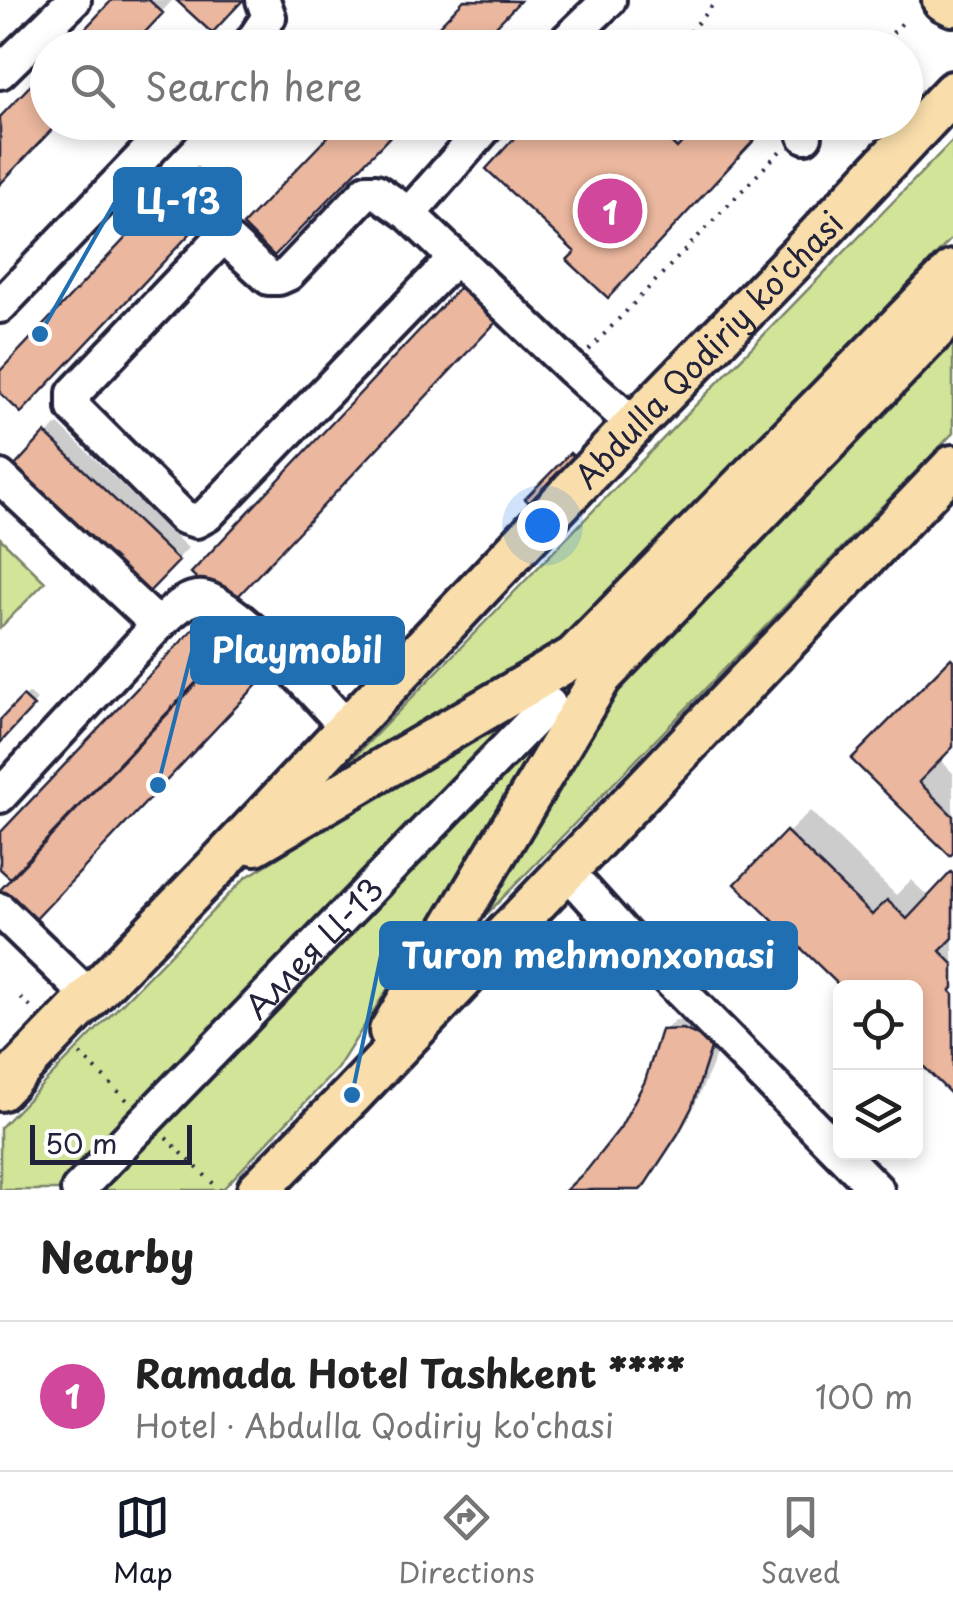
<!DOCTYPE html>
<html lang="en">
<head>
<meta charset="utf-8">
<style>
	:root { --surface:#fff; --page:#f6f6f6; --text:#222; --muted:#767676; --line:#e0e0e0; --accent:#111827 }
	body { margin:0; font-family:"Playpen Sans",sans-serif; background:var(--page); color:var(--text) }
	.controls { position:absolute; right:30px; bottom:30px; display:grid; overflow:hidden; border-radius:15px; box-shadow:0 5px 15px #0003 }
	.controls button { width:90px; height:90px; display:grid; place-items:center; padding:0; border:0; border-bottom:2px solid var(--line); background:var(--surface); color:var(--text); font:50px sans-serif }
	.scale { position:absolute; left:30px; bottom:25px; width:162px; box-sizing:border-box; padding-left:10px; border:5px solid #22223b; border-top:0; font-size:28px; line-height:35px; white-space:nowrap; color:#22223b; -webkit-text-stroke:8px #fff; paint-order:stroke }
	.you { position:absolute; left:542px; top:525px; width:35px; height:35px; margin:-25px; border:8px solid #fff; border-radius:50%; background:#1a73e8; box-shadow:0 0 0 15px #1a73e833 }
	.badge { display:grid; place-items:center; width:65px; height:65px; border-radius:50%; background:var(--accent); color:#fff; font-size:32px; font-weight:700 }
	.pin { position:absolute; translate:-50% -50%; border:5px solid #fff; box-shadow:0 2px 10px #0006 }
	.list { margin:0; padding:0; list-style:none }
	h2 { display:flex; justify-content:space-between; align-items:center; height:130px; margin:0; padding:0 40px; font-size:42px }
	h2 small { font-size:32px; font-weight:400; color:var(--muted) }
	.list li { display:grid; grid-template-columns:65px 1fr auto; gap:30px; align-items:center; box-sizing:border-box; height:150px; padding:0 40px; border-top:2px solid var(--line) }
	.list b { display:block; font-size:38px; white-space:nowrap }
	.list p { margin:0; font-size:32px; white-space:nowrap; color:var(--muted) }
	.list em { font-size:32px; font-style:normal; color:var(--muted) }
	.icon { flex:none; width:55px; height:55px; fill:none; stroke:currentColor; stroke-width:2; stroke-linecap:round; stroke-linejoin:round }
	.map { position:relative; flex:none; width:953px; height:1190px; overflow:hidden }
	.search { position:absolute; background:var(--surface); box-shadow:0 5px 15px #0003; left:30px; right:30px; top:30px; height:110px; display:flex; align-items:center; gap:25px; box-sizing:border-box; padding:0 35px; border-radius:55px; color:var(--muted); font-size:38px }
	.sheet { height:280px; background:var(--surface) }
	nav { display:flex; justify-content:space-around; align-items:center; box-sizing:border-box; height:140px; border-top:2px solid var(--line); background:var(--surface); font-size:28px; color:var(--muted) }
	nav a { display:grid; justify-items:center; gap:5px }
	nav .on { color:var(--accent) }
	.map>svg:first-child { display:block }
	.green { fill:#d1e498; stroke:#7a836a; stroke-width:2.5 }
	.shadow { fill:#0003 }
	.building { fill:#ebb79e; stroke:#22223b; stroke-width:2.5 }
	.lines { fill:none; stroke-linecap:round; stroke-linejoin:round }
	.minor-casing { stroke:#22223b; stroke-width:40 }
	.major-casing { stroke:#22223b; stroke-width:48 }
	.path { stroke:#22223b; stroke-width:4; stroke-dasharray:2.5 8; stroke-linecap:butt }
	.minor { stroke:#fff; stroke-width:32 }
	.major { stroke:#f9deab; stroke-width:40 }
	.labels { text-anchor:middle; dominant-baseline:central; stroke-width:8; stroke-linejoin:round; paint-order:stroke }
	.street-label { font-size:32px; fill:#22223b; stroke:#fff }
	.leader { fill:none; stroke:#1f6fb2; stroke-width:4 }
	.callout-dot { fill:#1f6fb2; stroke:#fff; stroke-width:4 }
	.callout { fill:#1f6fb2; stroke:#1f6fb2; stroke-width:4 }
	.callout-label { font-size:35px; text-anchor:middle; font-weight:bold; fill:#fff }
</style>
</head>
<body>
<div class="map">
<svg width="953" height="1190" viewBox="0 0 953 1190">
	<rect width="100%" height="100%" fill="#fff"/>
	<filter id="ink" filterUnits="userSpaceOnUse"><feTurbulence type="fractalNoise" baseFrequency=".01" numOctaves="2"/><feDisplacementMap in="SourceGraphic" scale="20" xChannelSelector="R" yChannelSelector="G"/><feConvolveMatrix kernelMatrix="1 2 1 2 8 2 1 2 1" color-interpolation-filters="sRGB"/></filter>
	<g filter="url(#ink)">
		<path class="green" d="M953,140V237L565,644L325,787Z
			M953,343V433L456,946L614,684Z
			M0,538L45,582L0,628Z
			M592,665L337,1069L222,1190H0V1128L245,878Z"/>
		<path class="shadow" d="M116,0H171L172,1L127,48Z
			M592,30L611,48H575Z
			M637,31L655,48H620Z
			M533,122H673L690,138L579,252Z
			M197,166L226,192L21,409L0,389V374Z
			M473,278L506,309L227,604L194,573Z
			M58,424L188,548L148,590L18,465Z
			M220,606L244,629L230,645L233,648L250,630L280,658L32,919L44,847L41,844L0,865V837Z
			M953,660V744L939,759L953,773V849L855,759Z
			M29,693L37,700L0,740V724Z
			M810,811L896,895L911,880L930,898L953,874V1092L916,1056V988L738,883Z
			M696,1019L721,1036L713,1064L688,1120L655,1171L636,1190H566L582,1178L622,1130L647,1082L663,1032L675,1020Z"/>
		<path class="building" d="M112,0H149L163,13L130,48H67Z
			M176,0H243L212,33Z
			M464,0L520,1L475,48H418Z
			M48,67V122H59L0,184V117Z
			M342,122H404L274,256L243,225Z
			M529,122H650L677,148L701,122H771L608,298L567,260L575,252L486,169Z
			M185,175L217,205L21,413L0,393V371Z
			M460,287L496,322L227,608L191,573Z
			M45,433L179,561L148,593L15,466Z
			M570,453L583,465L539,511L525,499Z
			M196,626L224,653L10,878L0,869V833Z
			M238,640L270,671L33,922L0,890Z
			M951,658L953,660V747L919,782L953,816V853L950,856L851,759Z
			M23,696L34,706L0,743V720Z
			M786,831L872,915L887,900L907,919L951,872L953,874V938L940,951L953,964V988L950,991L953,994V1096L916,1059V988H842L735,884Z
			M786,831L872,915L887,900L907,919L951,872L953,874V938L940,951L953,964V988L950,991L953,994V1096L916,1059V988H842L735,884Z
			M786,831L872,915L887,900L907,919L951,872L953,874V938L940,951L953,964V988L950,991L953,994V1096L916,1059V988H842L735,884Z
			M683,1029L697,1035L711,1048L692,1107L678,1134L644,1186L640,1190H566L587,1170L620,1128L645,1081L661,1030Z"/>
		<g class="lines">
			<defs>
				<g id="minor">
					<path d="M248,48L269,17L263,0"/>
					<path d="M559,48L609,0"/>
					<path d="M0,72L74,0"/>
					<path d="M490,122L409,214L572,369L634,425"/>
					<path d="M804,122L805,136"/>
					<path d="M409,214L376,191H367L288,274L279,278H269L231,243L221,242L215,245L74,393V408L183,517L196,521L207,515L455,258"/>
					<path d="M0,306L176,122"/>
					<path d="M0,477L158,625C171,614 185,596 203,598C233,600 324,702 347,728"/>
					<path d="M0,796L158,625"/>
					<path d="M566,870L624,934L877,1190"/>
					<path d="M0,910L90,997"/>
					<path id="s1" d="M78,1190L549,704"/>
				</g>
				<g id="major">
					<path d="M943,0L953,5"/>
					<path d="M255,844L574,657L953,271"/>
					<path d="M390,1031L601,677L953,311"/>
					<path id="s2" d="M0,1090L217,866L634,425L808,246L953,92"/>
					<path d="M258,1190L352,1095L953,466"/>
				</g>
			</defs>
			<use href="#minor" class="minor-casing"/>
			<use href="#major" class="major-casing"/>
			<path class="path" d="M676,48L717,0
				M878,48L906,19
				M589,350L783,148
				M21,998L36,1012
				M80,1054L127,1100
				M166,1138L220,1190"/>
			<use href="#minor" class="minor"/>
			<use href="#major" class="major"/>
		</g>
	</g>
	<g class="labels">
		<g class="street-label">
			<text stroke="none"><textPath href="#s2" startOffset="1025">Abdulla Qodiriy ko'chasi</textPath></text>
			<text stroke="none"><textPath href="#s1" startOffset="338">Аллея Ц-13</textPath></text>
		</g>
	</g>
	<path class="leader" d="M40 334L115 202M158 785L192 651M352 1095L381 955"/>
	<g class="callout-dot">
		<circle cx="40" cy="334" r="10"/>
		<circle cx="158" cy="785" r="10"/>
		<circle cx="352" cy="1095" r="10"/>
	</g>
	<g class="callout">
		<rect x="115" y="169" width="125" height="65" rx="10"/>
		<rect x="192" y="618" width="211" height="65" rx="10"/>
		<rect x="381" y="923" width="415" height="65" rx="10"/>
	</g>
	<g class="callout-label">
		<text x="178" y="214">Ц-13</text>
		<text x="297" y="663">Playmobil</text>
		<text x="588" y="968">Turon mehmonxonasi</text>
	</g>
</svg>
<div class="controls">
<button><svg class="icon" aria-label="locate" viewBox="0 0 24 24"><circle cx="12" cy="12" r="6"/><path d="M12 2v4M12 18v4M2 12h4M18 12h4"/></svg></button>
<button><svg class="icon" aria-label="layers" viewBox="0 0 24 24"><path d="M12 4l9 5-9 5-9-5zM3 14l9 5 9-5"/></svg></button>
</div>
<div class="scale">50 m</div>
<div class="you"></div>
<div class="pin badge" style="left:610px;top:211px;background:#d1479c">1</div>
<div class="search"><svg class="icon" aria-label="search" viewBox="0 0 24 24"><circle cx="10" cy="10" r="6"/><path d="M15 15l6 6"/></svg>Search here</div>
</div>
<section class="sheet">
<h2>Nearby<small></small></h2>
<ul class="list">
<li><span class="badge" style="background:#d1479c">1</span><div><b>Ramada Hotel Tashkent ****</b><p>Hotel · Abdulla Qodiriy ko'chasi</p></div><em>100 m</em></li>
</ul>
</section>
<nav>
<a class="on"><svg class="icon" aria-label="map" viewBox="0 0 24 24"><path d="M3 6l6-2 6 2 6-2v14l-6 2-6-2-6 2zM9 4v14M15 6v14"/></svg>Map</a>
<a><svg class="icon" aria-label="directions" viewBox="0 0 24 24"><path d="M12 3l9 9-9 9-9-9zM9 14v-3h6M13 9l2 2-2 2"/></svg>Directions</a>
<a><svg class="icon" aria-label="saved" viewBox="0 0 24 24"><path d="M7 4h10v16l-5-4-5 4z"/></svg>Saved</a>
</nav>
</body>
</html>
